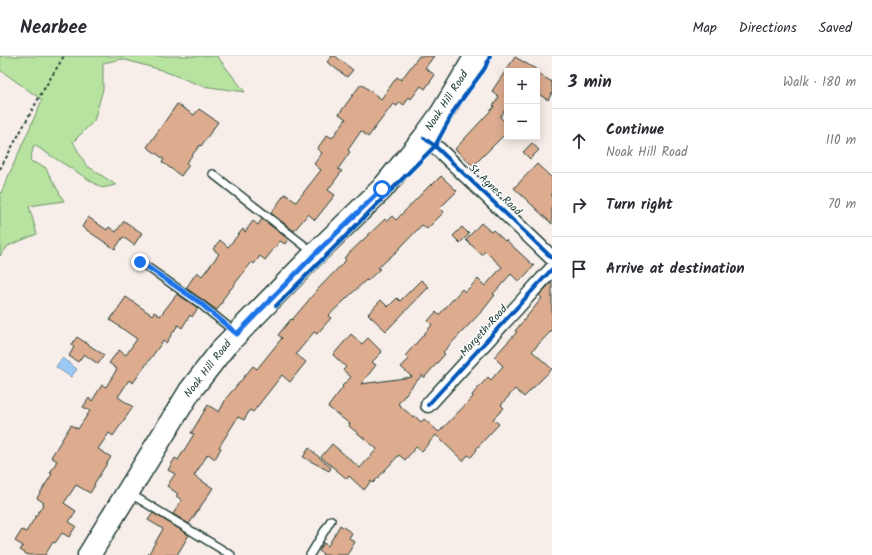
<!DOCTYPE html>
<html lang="en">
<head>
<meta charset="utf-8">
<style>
	:root { --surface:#fff; --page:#f7f7f7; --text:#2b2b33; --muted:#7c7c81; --line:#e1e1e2 }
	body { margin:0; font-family:Kalam,sans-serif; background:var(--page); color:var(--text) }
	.controls { position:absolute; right:12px; top:12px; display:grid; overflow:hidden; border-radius:0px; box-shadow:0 2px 10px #0003 }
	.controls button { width:36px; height:36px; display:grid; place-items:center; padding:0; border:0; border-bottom:1px solid var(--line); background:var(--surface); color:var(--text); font:20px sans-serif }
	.stop { position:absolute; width:12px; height:12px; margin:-9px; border:3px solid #1a73e8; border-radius:50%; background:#fff }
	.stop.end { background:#1a73e8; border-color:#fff; box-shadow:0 1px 4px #0008 }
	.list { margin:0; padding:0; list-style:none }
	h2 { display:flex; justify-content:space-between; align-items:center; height:52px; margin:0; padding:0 16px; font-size:17px }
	h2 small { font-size:13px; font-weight:400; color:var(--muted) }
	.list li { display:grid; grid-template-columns:26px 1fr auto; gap:12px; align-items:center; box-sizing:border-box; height:64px; padding:0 16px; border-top:1px solid var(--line) }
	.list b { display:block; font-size:15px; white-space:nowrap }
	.list p { margin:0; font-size:13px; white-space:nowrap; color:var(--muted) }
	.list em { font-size:13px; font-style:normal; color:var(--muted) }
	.icon { flex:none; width:22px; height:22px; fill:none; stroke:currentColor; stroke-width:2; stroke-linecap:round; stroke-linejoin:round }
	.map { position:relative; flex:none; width:552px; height:499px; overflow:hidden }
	header { display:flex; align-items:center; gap:24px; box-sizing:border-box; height:56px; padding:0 20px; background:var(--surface); border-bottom:1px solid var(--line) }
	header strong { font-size:19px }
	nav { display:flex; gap:22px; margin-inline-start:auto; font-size:14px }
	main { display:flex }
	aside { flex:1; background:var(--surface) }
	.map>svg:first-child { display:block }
	.green { fill:#b7e29f; stroke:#6b906a }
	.water { fill:#9dc9f7; stroke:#6b91a9 }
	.building { fill:#ddac8f; stroke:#1f3d34 }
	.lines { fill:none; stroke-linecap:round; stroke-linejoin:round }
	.service-casing { stroke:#1f3d34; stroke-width:10 }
	.minor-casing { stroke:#1f3d34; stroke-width:17 }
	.primary-casing { stroke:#1f3d34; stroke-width:25 }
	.path { stroke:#1f3d34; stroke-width:2; stroke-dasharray:3 3; stroke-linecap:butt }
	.service { stroke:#fff; stroke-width:7 }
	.minor { stroke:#fff; stroke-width:14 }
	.primary { stroke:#fff; stroke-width:22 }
	.cycleway-casing { stroke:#fff; stroke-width:6 }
	.cycleway { stroke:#0057b8; stroke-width:4 }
	.route { stroke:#1a73e8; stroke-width:5 }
	.labels { text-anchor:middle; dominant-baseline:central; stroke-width:3; stroke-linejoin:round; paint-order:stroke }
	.street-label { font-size:11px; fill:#1f3d34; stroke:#fff }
</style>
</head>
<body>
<header>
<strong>Nearbee</strong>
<nav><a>Map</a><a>Directions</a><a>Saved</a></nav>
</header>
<main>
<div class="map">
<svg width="552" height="499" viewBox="0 0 552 499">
	<rect width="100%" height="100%" fill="#f8eee9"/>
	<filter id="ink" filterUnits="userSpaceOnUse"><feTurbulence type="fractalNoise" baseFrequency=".025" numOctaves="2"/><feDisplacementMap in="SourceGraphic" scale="8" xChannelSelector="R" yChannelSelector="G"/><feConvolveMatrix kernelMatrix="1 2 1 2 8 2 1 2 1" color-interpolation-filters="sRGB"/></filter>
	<g filter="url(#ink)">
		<path class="green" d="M0,0H217L245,36L202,30L161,14L122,3L103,7V33L94,65L73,86L86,109L116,129L102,132L34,89L30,105L45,111L64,145L29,150L37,178L8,190L0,200V139L42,44L0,14Z"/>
		<path class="water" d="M62,302L77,313L71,321L56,311Z"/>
		<path class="building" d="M332,0H335L353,14L347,21L327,6Z
			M419,0H434L425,12L435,19L425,33L421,30L411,43L409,41L404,49L400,46L397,50L393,48L368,81L361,75L348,94L350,96L338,113L342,115L328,134L335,139L315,164L308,158L294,175L271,157L285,138L296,146L321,114L314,108L322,97L317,93L327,79L332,82L346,63L339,58L361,28L381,43L397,21L401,24Z
			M515,1L539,15H507V51L500,61L507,68V76L473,110L455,93L494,51L493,50L499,41L492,35Z
			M537,17L552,26V37L548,44L537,37Z
			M177,48L194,59L199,53L218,66L201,90L200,89L186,107L189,109L181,120L162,106L164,103L147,91Z
			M532,87L539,94L530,103L523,96Z
			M537,108L552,122V168L514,132Z
			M441,120L457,135L440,152L444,156L427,173L422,169L397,195L378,212L380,213L367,225L366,224L328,260L331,262L317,278L314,276L296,298L306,306L290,326L282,319L253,356L250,354L244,364L238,361L219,391L221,392L215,403L208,398L194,420L213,432L189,468L173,458L182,444L176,440L178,438L167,430L175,418L168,414L175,402L178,404L194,378L191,377L208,349L219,356L227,341L239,327L253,310L257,313L282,282L278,279L291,263L292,264L318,233L346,204L344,202L385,163L387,165L392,160L396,164L431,128L432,129Z
			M88,161L107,174L109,171L116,176L124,165L142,177L134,189L123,181L115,193L82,171Z
			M262,163L288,183L285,188L280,185L265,204L260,200L254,208L252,206L222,244L223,245L217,254L186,232L197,216L202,220L219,198L213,193L220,184L228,191L243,173L245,176L253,165L258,169Z
			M481,167L491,176L493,174L505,185L506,184L534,210L519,226L511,218L493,238L495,239L484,253L443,296L445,298L424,322L422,319L417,325H416L398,348L413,361L415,360L421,366L424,363L439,376L473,341L472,339L488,321L491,324L503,310L494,301L517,276L515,275L542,242L539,239L552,226V274L532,295L552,313L524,341L515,333L501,349L504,352L493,363L499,368L476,393L477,394L471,401L468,399L463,405L436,379L422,395L416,391L405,404L399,399L373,427L371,425L364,434L349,420L347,423L321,401L332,388L360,412L377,393L349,370L350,368L328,351L343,331L342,330L351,321L343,314L346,311L333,299L351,278L362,288L368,282L382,296L372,306L376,309L361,328L412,321L401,311L409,303L405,300L432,269L428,265L436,256L439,259L462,233L465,236L478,223L485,230L502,211L485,195L482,199L466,184Z
			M462,171L469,178L460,187L453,180Z
			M421,224L429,231L386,275L368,258L381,244L388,251L397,242L400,245Z
			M177,238L198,252L192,261L190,259L182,272L178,269L166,287L163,285L133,327L129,324L118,341L133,351L113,380L109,377L98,393L111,401L94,428L95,429L90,437L76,429L64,447L76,455L69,466L76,470L69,481L62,477L55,487L53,486L45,499H28L20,494L23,490L15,485L22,474L26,476L44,447L37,442L52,418L50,417L57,405L51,401L71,369L78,373L90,355L83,351L89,342L92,345L102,329L106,331L117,313L109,307L119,294L126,299L137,283L110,264L126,241L152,259L154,256L160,260Z
			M77,281L104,299L98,308L84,298L78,306L69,300L74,291L71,289Z
			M309,392L331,412L329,415L303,401Z
			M153,457L189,479L177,499H148L163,473L148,464Z
			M340,469L352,477L349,482L355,486L347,499H322L323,498L319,495L324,487L328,490Z"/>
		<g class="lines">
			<defs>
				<path id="service" d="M213,118L314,197
					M140,206L199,247L235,276
					M129,437L231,499
					M310,499L331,464"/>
				<path id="minor" d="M424,82L435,90L552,202
					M428,349L552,213"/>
				<path id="primary" d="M89,499L190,335L224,291L315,198L382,133L424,82L442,57L476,0"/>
			</defs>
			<use href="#service" class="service-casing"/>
			<use href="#minor" class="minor-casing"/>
			<use href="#primary" class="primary-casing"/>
			<path class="path" d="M0,113L41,38L64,0"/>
			<use href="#service" class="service"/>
			<use href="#minor" class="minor"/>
			<use href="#primary" class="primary"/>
			<defs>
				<path id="cycleway" d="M424,82L435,90L552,202
					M276,250L435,90L455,53L485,12L490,0
					M428,349L552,213"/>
			</defs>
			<use href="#cycleway" class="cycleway-casing"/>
			<use href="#cycleway" class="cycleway"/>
		</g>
	</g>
	<g class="lines" filter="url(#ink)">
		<path class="route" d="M140,206L199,246L237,278L315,198L382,133"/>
	</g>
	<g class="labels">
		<g class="street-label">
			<text transform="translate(447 45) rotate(-57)">Noak Hill Road</text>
			<text transform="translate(495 134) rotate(44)">St Agnes Road</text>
			<text transform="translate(484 275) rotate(-48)">Margeth Road</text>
			<text transform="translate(208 313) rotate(-52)">Noak Hill Road</text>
		</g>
	</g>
</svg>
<div class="controls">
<button>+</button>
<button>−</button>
</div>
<div class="stop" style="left:382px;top:133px"></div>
<div class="stop end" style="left:140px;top:206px"></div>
</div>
<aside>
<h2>3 min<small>Walk · 180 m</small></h2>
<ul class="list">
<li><svg class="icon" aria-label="ahead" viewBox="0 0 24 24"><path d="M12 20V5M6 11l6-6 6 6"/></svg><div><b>Continue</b><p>Noak Hill Road</p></div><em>110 m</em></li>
<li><svg class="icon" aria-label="right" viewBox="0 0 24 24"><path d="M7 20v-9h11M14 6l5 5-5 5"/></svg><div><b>Turn right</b></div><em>70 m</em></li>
<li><svg class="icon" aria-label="arrive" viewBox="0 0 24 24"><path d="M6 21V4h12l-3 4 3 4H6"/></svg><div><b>Arrive at destination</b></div></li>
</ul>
</aside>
</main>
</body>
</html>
